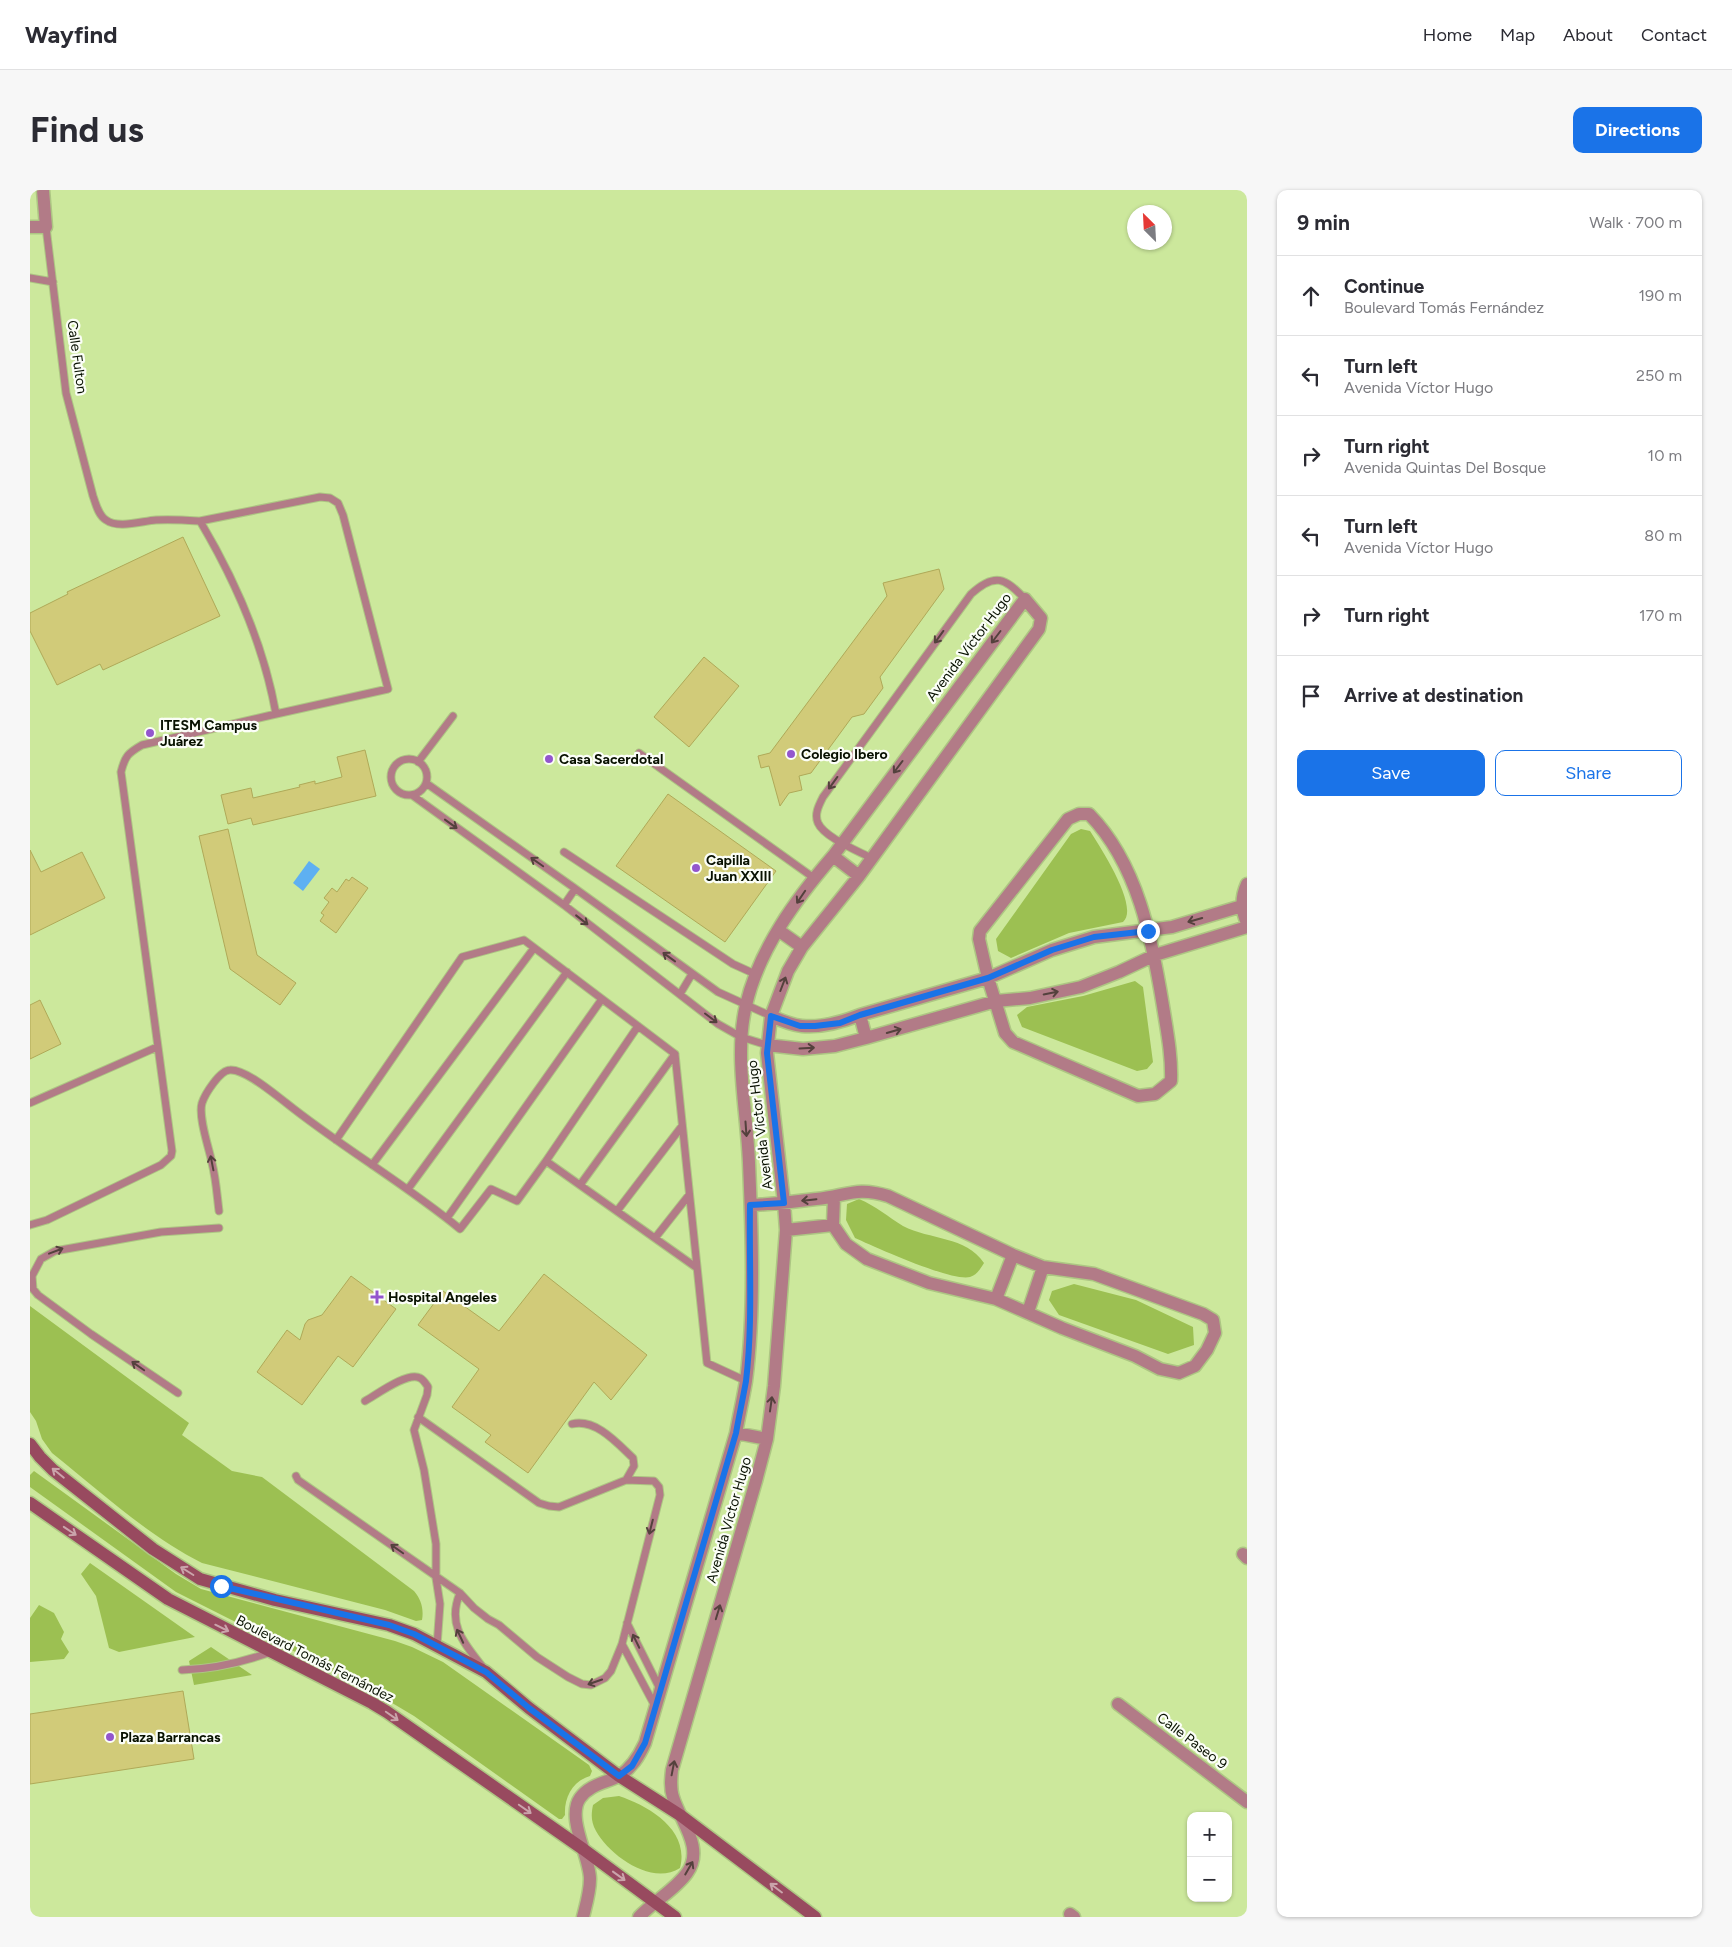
<!DOCTYPE html>
<html lang="en">
<head>
<meta charset="utf-8">
<style>
	:root { --surface:#fff; --page:#f7f7f7; --text:#2b2b33; --muted:#7c7c81; --line:#e1e1e2; --accent:#1a73e8 }
	body { margin:0; font-family:Figtree,sans-serif; background:var(--page); color:var(--text) }
	.controls { position:absolute; right:15px; bottom:15px; display:grid; overflow:hidden; border-radius:10px; box-shadow:0 1px 4px #0004 }
	.controls button { width:45px; height:45px; display:grid; place-items:center; padding:0; border:0; border-bottom:1px solid var(--line); background:var(--surface); color:var(--text); font:25px sans-serif }
	.compass { position:absolute; left:1097px; top:15px; width:45px; height:45px; border-radius:50%; background:var(--surface); box-shadow:0 1px 4px #0004; rotate:336deg }
	.stop { position:absolute; width:15px; height:15px; margin:-11px; border:4px solid #1a73e8; border-radius:50%; background:#fff }
	.stop.end { background:#1a73e8; border-color:#fff; box-shadow:0 1px 5px #0008 }
	.list { margin:0; padding:0; list-style:none }
	h2 { display:flex; justify-content:space-between; align-items:center; height:65px; margin:0; padding:0 20px; font-size:21px }
	h2 small { font-size:16px; font-weight:400; color:var(--muted) }
	.list li { display:grid; grid-template-columns:32px 1fr auto; gap:15px; align-items:center; box-sizing:border-box; height:80px; padding:0 20px; border-top:1px solid var(--line) }
	.list b { display:block; font-size:19px; white-space:nowrap }
	.list p { margin:0; font-size:16px; white-space:nowrap; color:var(--muted) }
	.list em { font-size:16px; font-style:normal; color:var(--muted) }
	.actions { display:flex; gap:10px; padding:15px 20px }
	.actions a { flex:1; padding:11px 0; border:1px solid var(--accent); border-radius:10px; text-align:center; font-size:18px; color:var(--accent) }
	.actions .main { background:var(--accent); color:#fff }
	.icon { flex:none; width:28px; height:28px; fill:none; stroke:currentColor; stroke-width:2; stroke-linecap:round; stroke-linejoin:round }
	.map { position:relative; flex:none; width:1217px; height:1727px; overflow:hidden; border-radius:10px }
	header { display:flex; align-items:center; gap:30px; box-sizing:border-box; height:70px; padding:0 25px; background:var(--surface); border-bottom:1px solid var(--line) }
	header strong { font-size:24px }
	nav { display:flex; gap:28px; margin-inline-start:auto; font-size:18px }
	.intro { display:flex; align-items:center; justify-content:space-between; box-sizing:border-box; height:120px; padding:0 30px }
	h1 { margin:0; font-size:35px }
	.button { padding:12px 22px; border-radius:10px; background:var(--accent); color:#fff; font-size:18px; font-weight:700 }
	main { display:flex; gap:30px; padding:0 30px }
	aside { flex:1; background:var(--surface); border-radius:10px; box-shadow:0 1px 4px #0004 }
	.map>svg:first-child { display:block }
	.green { fill:#9cc052 }
	.water { fill:#5eb0f2 }
	.building { fill:#d1cb79; stroke:#afa958 }
	.lines { fill:none; stroke-linecap:round; stroke-linejoin:round }
	.lane-casing { stroke:#adc683; stroke-width:9 }
	.street-casing { stroke:#adc683; stroke-width:15 }
	.secondary-casing { stroke:#adc683; stroke-width:15 }
	.lane { stroke:#b27b87; stroke-width:7 }
	.street { stroke:#b27b87; stroke-width:12 }
	.secondary { stroke:#984a5f; stroke-width:12 }
	.oneway { stroke:#54413d }
	.oneway2 { stroke:#caa4ab }
	.route { stroke:#1a73e8; stroke-width:6 }
	.poi-dot { fill:#9356cd; stroke:#fbfef7; stroke-width:2 }
	.labels { text-anchor:middle; dominant-baseline:central; stroke-width:4.5; stroke-linejoin:round; paint-order:stroke }
	.street-label { font-size:14px; fill:#081100; stroke:#fbfef7 }
	.poi-label { font-size:14px; font-weight:bold; fill:#081100; stroke:#fbfef7; text-anchor:start }
</style>
</head>
<body>
<header>
<strong>Wayfind</strong>
<nav><a>Home</a><a>Map</a><a>About</a><a>Contact</a></nav>
</header>
<div class="intro"><h1>Find us</h1><a class="button">Directions</a></div>
<main>
<div class="map">
<svg width="1217" height="1727" viewBox="0 0 1217 1727">
	<rect width="100%" height="100%" fill="#cce89c"/>
	<path class="green" d="M1051,639L1060,641C1070,657 1110,717 1093,732L1039,743L981,768L968,761L966,749L1041,644Z
		M1105,791L1113,797L1123,872L1117,879L1107,881L992,837L987,825L997,817L1053,806Z
		M829,1009C846,1016 858,1027 873,1036C900,1050 936,1046 954,1073C950,1079 947,1085 940,1087C922,1092 845,1057 825,1048L816,1030L817,1014Z
		M1044,1094L1106,1110L1163,1137L1164,1155L1138,1164L1029,1125L1019,1110L1022,1101Z
		M0,1116L159,1233L152,1245L202,1281L232,1287L384,1401C391,1409 394,1419 392,1430L386,1431L355,1420L172,1373C118,1346 70,1301 22,1263L12,1249L6,1231L0,1222Z
		M4,1281L146,1384L171,1399L365,1451L382,1457L413,1472L559,1575L562,1581L560,1586C543,1591 534,1607 535,1625L532,1629H529L384,1526L337,1498L146,1402L0,1297V1285Z
		M60,1373L165,1447L89,1462L79,1458L66,1406L51,1384Z
		M9,1415L24,1423L34,1442L31,1449L39,1462L34,1469L0,1472V1428Z
		M181,1457L222,1485L164,1495L159,1471Z
		M589,1606C619,1616 660,1640 650,1678C622,1696 580,1666 566,1641C561,1632 561,1625 563,1615L573,1608Z"/>
	<path class="water" d="M279,671L290,679L273,701L263,693Z"/>
	<path class="building" d="M153,347L190,426L73,480L70,474L27,495L0,441V423L38,404L37,402Z
		M909,379L914,399L850,487L853,498L834,524L822,527L781,583L769,586L772,600L759,603L750,616L739,576L731,578L728,566L740,563L857,406L853,393Z
		M674,467L709,496L659,557L624,527Z
		M335,560L346,606L223,635L221,628L198,634L191,605L221,598L223,608L270,597L269,595L285,591V594L312,587L307,567Z
		M638,604L746,681L695,752L586,676Z
		M198,639L227,765L266,793L250,815L200,779L169,646Z
		M0,660L11,682L52,662L75,708L0,745Z
		M322,687L338,698L306,743L290,731L294,725L291,723L299,712L294,708L302,698L307,702L316,689L319,691Z
		M10,810L31,854L0,869V815Z
		M514,1084L617,1165L581,1210L564,1192L498,1283L455,1252L461,1245L422,1217L449,1179L388,1135L413,1101L469,1141Z
		M321,1086L366,1119L323,1177L308,1166L272,1215L227,1182L257,1140L270,1150L275,1134L278,1130L292,1125Z
		M153,1501L164,1569L0,1594V1524Z"/>
	<g class="lines">
		<defs>
			<path id="lane" d="M0,88L23,92
				M170,331L290,307L300,308L308,313L313,325L358,499L246,524
				M609,563L784,688
				M361 587a18 18 0 1 1 36 0a18 18 0 1 1-36 0Z
				M388,572L423,526
				M396,593L543,697L688,802L741,826
				M382,605L534,715L688,834L711,847L737,855
				M534,662L703,774L725,784
				M841,668C828,661 794,647 788,633C784,624 789,615 793,607L941,404C965,382 975,388 995,409
				M534,715L545,699
				M650,804L662,784
				M0,913L127,857
				M306,950L432,767L494,750L645,864L677,1173L716,1191
				M516,971L608,836
				M342,975L504,758
				M550,995L645,864
				M378,999L537,782
				M189,1021C187,1005 186,989 182,973C179,958 168,927 172,913C175,904 190,880 200,880C215,879 243,903 255,912C311,957 374,993 430,1039L461,999L487,1011L516,971L667,1078
				M587,1021L652,936
				M417,1028L572,809
				M0,1035L17,1030L131,975L141,966L142,961L91,582C95,566 98,563 112,555L246,524C234,456 205,390 170,331C155,330 141,329 126,330C112,331 88,339 76,330C68,325 66,314 63,306L36,203L16,37
				M625,1048L659,1005
				M148,1203L61,1144L8,1105L3,1099L2,1086L11,1069L25,1061L131,1042L189,1038
				M335,1211C346,1205 378,1181 390,1188C394,1190 396,1194 398,1197L397,1205L384,1240L394,1280L406,1354V1388L410,1414L407,1456
				M542,1234C566,1228 588,1254 603,1268L604,1276L596,1290
				M266,1286L268,1290L430,1403L444,1418L458,1429L469,1435L507,1467L538,1487L552,1494L561,1495L575,1488L581,1481L592,1454L630,1305L629,1297L624,1291L596,1290L529,1317L519,1316L509,1313L388,1227
				M430,1403C417,1434 433,1452 452,1476
				M597,1433L630,1499
				M592,1454L626,1518
				M152,1480C184,1479 210,1473 241,1462"/>
			<path id="street" d="M0,37H16L13,0
				M1049,624H1059C1108,674 1122,749 1133,816C1137,841 1142,866 1141,891L1125,904L1108,906L983,852L975,843L958,788L949,749L950,741L1038,629Z
				M803,666L829,686
				M1217,694C1211,707 1211,720 1217,733
				M748,740L772,757
				M830,825L836,848
				M741,826C750,830 761,835 772,836C792,838 812,832 830,825L958,788L1022,760L1064,747L1142,737L1212,716
				M737,855L773,859L805,856L836,848L966,811L1000,808L1051,797L1089,782L1125,765L1217,737
				M721,1015C742,1014 764,1012 786,1009C817,1006 826,996 858,1006L983,1065L1013,1077L1064,1084L1173,1124L1183,1130L1185,1143L1177,1160L1165,1176L1149,1183L1130,1179L1105,1166L1032,1138L966,1109L899,1093L837,1069L816,1054L803,1035L804,1007
				M756,1040L803,1035
				M966,1109L983,1065
				M998,1122L1013,1077
				M706,1243L737,1249
				M1213,1364L1217,1368
				M1088,1514L1217,1612
				M1040,1724L1044,1727
				M553,1727C556,1715 560,1702 560,1689C560,1667 536,1628 550,1608C560,1594 576,1593 589,1586C602,1578 609,1566 615,1553L706,1243C709,1226 713,1209 716,1191C725,1122 722,1043 719,973C717,921 704,865 716,815C729,759 766,709 803,666L995,409L1011,428L1009,439L829,686L772,757L758,781L741,826L737,863L754,1013L756,1040L744,1196L737,1249L726,1291L642,1580C641,1589 640,1598 643,1607C650,1631 675,1658 657,1683C645,1700 624,1711 609,1727"/>
			<path id="secondary" d="M0,1254L10,1267L23,1280L123,1359L170,1389L245,1410L359,1435L384,1444L456,1482L499,1518L589,1586L650,1625L785,1727
				M0,1313L138,1409L342,1513L357,1522L553,1659L645,1727"/>
		</defs>
		<use href="#lane" class="lane-casing"/>
		<use href="#street" class="street-casing"/>
		<use href="#secondary" class="secondary-casing"/>
		<use href="#lane" class="lane"/>
		<use href="#street" class="street"/>
		<use href="#secondary" class="secondary"/>
	</g>
	<defs><path id="oneway-shaft" d="M-6 0H5M1.5-3L5.5 0L1.5 3" fill="none" stroke-width="1.6" stroke-linecap="round" stroke-linejoin="round" transform="scale(1.25)"/></defs>
	<g class="oneway">
		<use href="#oneway-shaft" transform="translate(909 447) rotate(126)"/>
		<use href="#oneway-shaft" transform="translate(966 447) rotate(127)"/>
		<use href="#oneway-shaft" transform="translate(868 577) rotate(127)"/>
		<use href="#oneway-shaft" transform="translate(803 593) rotate(126)"/>
		<use href="#oneway-shaft" transform="translate(421 634) rotate(36)"/>
		<use href="#oneway-shaft" transform="translate(507 672) rotate(-145)"/>
		<use href="#oneway-shaft" transform="translate(771 707) rotate(124)"/>
		<use href="#oneway-shaft" transform="translate(552 730) rotate(38)"/>
		<use href="#oneway-shaft" transform="translate(1165 730) rotate(164)"/>
		<use href="#oneway-shaft" transform="translate(639 767) rotate(-144)"/>
		<use href="#oneway-shaft" transform="translate(753 794) rotate(-69)"/>
		<use href="#oneway-shaft" transform="translate(1021 803) rotate(-11)"/>
		<use href="#oneway-shaft" transform="translate(681 828) rotate(37)"/>
		<use href="#oneway-shaft" transform="translate(864 841) rotate(-16)"/>
		<use href="#oneway-shaft" transform="translate(777 858) rotate(-3)"/>
		<use href="#oneway-shaft" transform="translate(716 939) rotate(86)"/>
		<use href="#oneway-shaft" transform="translate(182 973) rotate(-101)"/>
		<use href="#oneway-shaft" transform="translate(779 1010) rotate(174)"/>
		<use href="#oneway-shaft" transform="translate(26 1061) rotate(-21)"/>
		<use href="#oneway-shaft" transform="translate(108 1176) rotate(-145)"/>
		<use href="#oneway-shaft" transform="translate(741 1214) rotate(-82)"/>
		<use href="#oneway-shaft" transform="translate(621 1337) rotate(104)"/>
		<use href="#oneway-shaft" transform="translate(367 1359) rotate(-145)"/>
		<use href="#oneway-shaft" transform="translate(688 1422) rotate(-73)"/>
		<use href="#oneway-shaft" transform="translate(430 1446) rotate(-115)"/>
		<use href="#oneway-shaft" transform="translate(606 1451) rotate(-116)"/>
		<use href="#oneway-shaft" transform="translate(565 1492) rotate(161)"/>
		<use href="#oneway-shaft" transform="translate(643 1578) rotate(-79)"/>
		<use href="#oneway-shaft" transform="translate(659 1678) rotate(-60)"/>
	</g>
	<g class="oneway2">
		<use href="#oneway-shaft" transform="translate(28 1283) rotate(-141)"/>
		<use href="#oneway-shaft" transform="translate(40 1341) rotate(34)"/>
		<use href="#oneway-shaft" transform="translate(157 1381) rotate(-148)"/>
		<use href="#oneway-shaft" transform="translate(192 1438) rotate(26)"/>
		<use href="#oneway-shaft" transform="translate(362 1526) rotate(35)"/>
		<use href="#oneway-shaft" transform="translate(495 1619) rotate(35)"/>
		<use href="#oneway-shaft" transform="translate(589 1686) rotate(36)"/>
		<use href="#oneway-shaft" transform="translate(746 1698) rotate(-143)"/>
	</g>
	<g class="lines">
		<path class="route" d="M191,1396L359,1435L384,1444L456,1482L499,1518L589,1586L602,1576L615,1553L706,1243C709,1226 713,1208 716,1191C723,1133 719,1074 720,1015L754,1013L737,863L741,826L770,836H785L810,833L830,825L958,788L1022,760L1064,747L1118,741"/>
	</g>
	<g class="poi-dot">
		<circle cx="120" cy="543" r="5"/>
		<circle cx="761" cy="564" r="5"/>
		<circle cx="519" cy="569" r="5"/>
		<circle cx="666" cy="678" r="5"/>
		<path d="M344.5 1099.5h5v5h5v5h-5v5h-5v-5h-5v-5h5z"/>
		<circle cx="80" cy="1547" r="5"/>
	</g>
	<g class="labels">
		<g class="street-label">
			<text transform="translate(47 167) rotate(82)">Calle Fulton</text>
			<text transform="translate(939 457) rotate(-53)">Avenida Víctor Hugo</text>
			<text transform="translate(730 935) rotate(-97)">Avenida Víctor Hugo</text>
			<text transform="translate(699 1330) rotate(-74)">Avenida Víctor Hugo</text>
			<text transform="translate(285 1469) rotate(27)">Boulevard Tomás Fernández</text>
			<text transform="translate(1162 1551) rotate(37)">Calle Paseo 9</text>
		</g>
		<g class="poi-label">
			<text x="130" y="535">ITESM Campus<tspan x="130" dy="16">Juárez</tspan></text>
			<text x="771" y="564">Colegio Ibero</text>
			<text x="529" y="569">Casa Sacerdotal</text>
			<text x="676" y="670">Capilla<tspan x="676" dy="16">Juan XXIII</tspan></text>
			<text x="358" y="1107">Hospital Angeles</text>
			<text x="90" y="1547">Plaza Barrancas</text>
		</g>
	</g>
</svg>
<div class="controls">
<button>+</button>
<button>−</button>
</div>
<svg class="compass" viewBox="-18 -18 36 36"><path d="M0-13l5 13h-10z" fill="#e53935"/><path d="M0 13l5-13h-10z" fill="#7c7c81"/></svg>
<div class="stop" style="left:191px;top:1396px"></div>
<div class="stop end" style="left:1118px;top:741px"></div>
</div>
<aside>
<h2>9 min<small>Walk · 700 m</small></h2>
<ul class="list">
<li><svg class="icon" aria-label="ahead" viewBox="0 0 24 24"><path d="M12 20V5M6 11l6-6 6 6"/></svg><div><b>Continue</b><p>Boulevard Tomás Fernández</p></div><em>190 m</em></li>
<li><svg class="icon" aria-label="left" viewBox="0 0 24 24"><path d="M17 20v-9H6M10 6l-5 5 5 5"/></svg><div><b>Turn left</b><p>Avenida Víctor Hugo</p></div><em>250 m</em></li>
<li><svg class="icon" aria-label="right" viewBox="0 0 24 24"><path d="M7 20v-9h11M14 6l5 5-5 5"/></svg><div><b>Turn right</b><p>Avenida Quintas Del Bosque</p></div><em>10 m</em></li>
<li><svg class="icon" aria-label="left" viewBox="0 0 24 24"><path d="M17 20v-9H6M10 6l-5 5 5 5"/></svg><div><b>Turn left</b><p>Avenida Víctor Hugo</p></div><em>80 m</em></li>
<li><svg class="icon" aria-label="right" viewBox="0 0 24 24"><path d="M7 20v-9h11M14 6l5 5-5 5"/></svg><div><b>Turn right</b></div><em>170 m</em></li>
<li><svg class="icon" aria-label="arrive" viewBox="0 0 24 24"><path d="M6 21V4h12l-3 4 3 4H6"/></svg><div><b>Arrive at destination</b></div></li>
</ul>
<div class="actions"><a class="main">Save</a><a>Share</a></div>
</aside>
</main>
</body>
</html>
